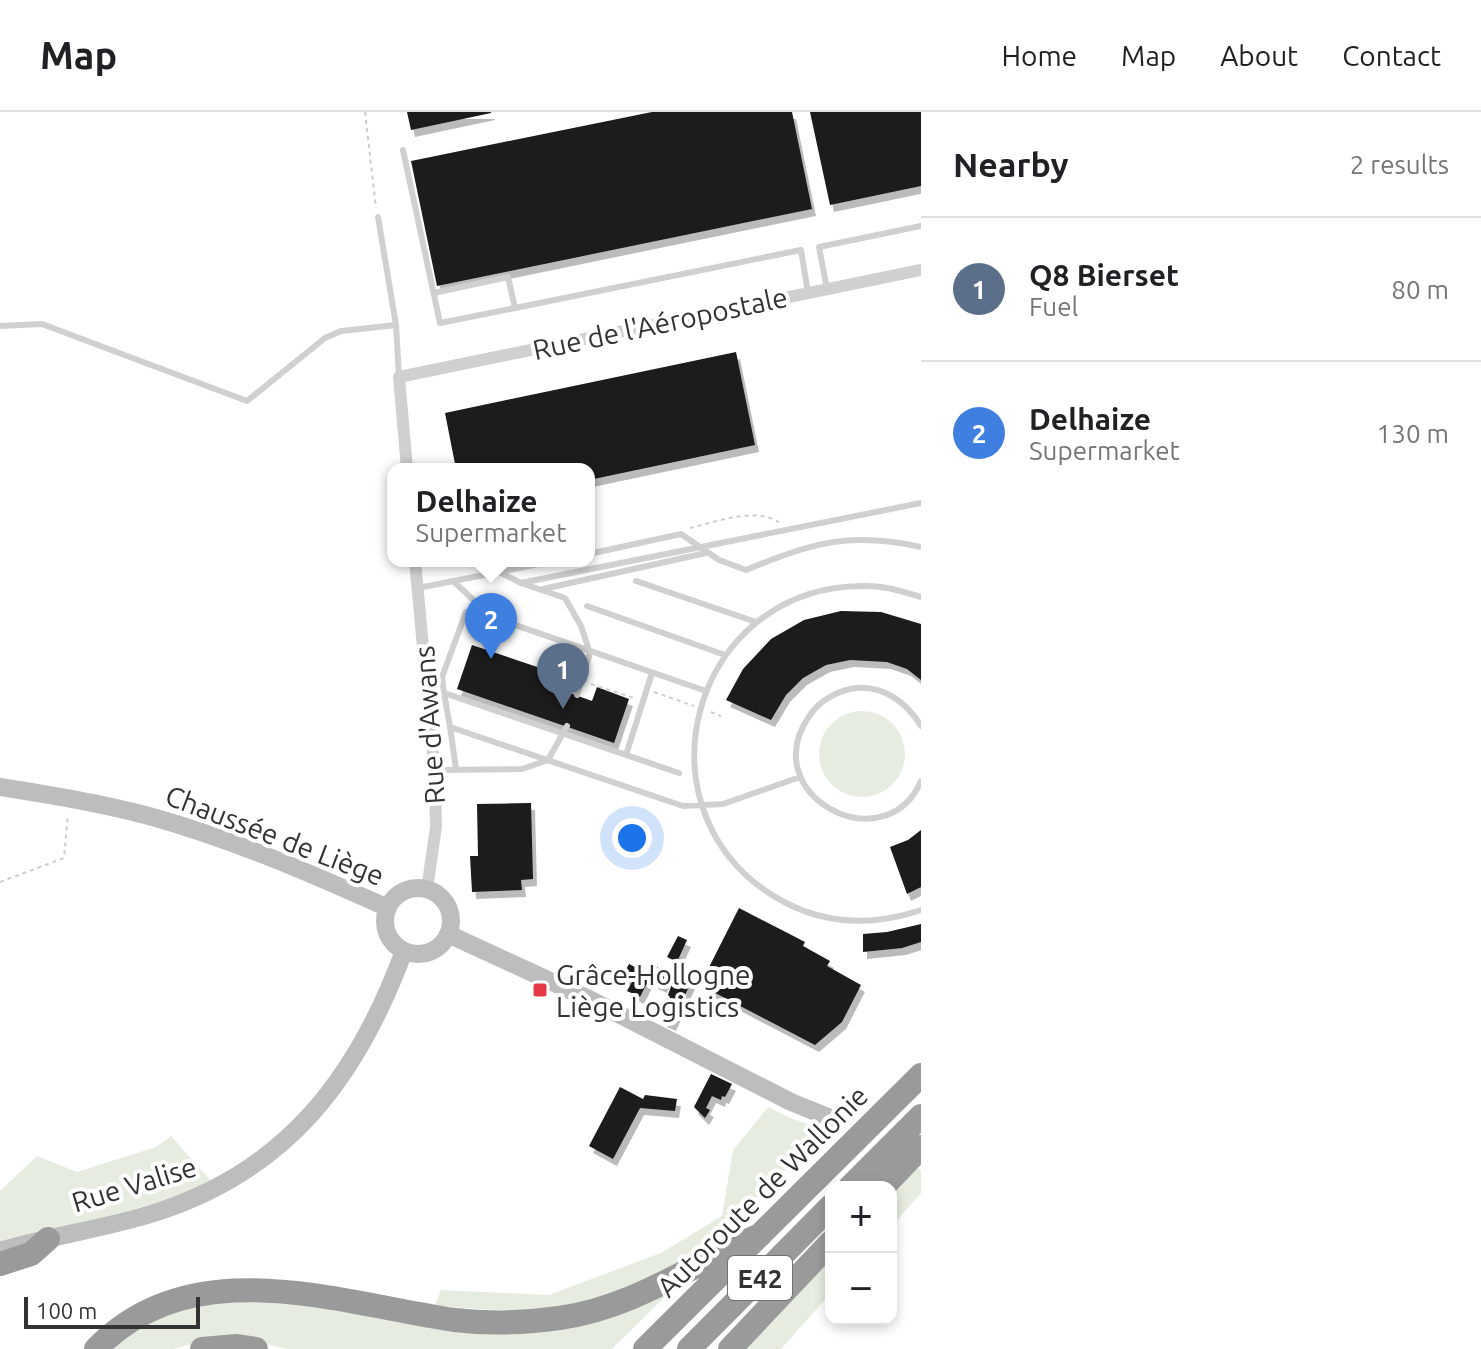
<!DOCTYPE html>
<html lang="en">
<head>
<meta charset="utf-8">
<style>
	:root { --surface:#fff; --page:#f2f2f2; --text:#202124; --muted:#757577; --line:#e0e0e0; --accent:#e63946 }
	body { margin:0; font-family:Ubuntu,sans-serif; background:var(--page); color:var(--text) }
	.controls { position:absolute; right:24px; bottom:24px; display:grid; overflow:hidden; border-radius:16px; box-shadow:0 4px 12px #0003 }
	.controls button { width:72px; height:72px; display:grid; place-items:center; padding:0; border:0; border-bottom:2px solid var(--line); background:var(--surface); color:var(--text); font:40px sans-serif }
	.scale { position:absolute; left:24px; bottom:20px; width:176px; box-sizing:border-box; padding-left:8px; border:4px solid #333; border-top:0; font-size:22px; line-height:28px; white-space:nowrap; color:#333; -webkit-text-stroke:6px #fff; paint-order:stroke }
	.you { position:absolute; left:632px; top:726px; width:28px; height:28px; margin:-20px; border:6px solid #fff; border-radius:50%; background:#1a73e8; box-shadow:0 0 0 12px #1a73e833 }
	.badge { display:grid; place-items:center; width:52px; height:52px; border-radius:50%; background:var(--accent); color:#fff; font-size:26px; font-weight:700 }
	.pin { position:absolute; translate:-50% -66px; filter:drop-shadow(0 2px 4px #0008) }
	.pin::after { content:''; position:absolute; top:42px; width:28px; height:24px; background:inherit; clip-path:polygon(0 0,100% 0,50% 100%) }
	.popup { position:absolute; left:387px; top:351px; width:208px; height:104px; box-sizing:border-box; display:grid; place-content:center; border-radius:16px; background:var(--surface); filter:drop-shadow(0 2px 6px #0005); font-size:26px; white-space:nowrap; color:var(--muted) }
	.popup b { font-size:30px; color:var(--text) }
	.popup::after { content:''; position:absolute; left:50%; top:100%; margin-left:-16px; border:16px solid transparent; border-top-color:var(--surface) }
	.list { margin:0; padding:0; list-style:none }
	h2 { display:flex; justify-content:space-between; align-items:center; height:104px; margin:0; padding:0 32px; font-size:34px }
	h2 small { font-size:26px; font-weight:400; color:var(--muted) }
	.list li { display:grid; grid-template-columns:52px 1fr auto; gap:24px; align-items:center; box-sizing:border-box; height:144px; padding:0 32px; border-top:2px solid var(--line) }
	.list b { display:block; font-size:30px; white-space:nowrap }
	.list p { margin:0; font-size:26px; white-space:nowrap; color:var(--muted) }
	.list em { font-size:26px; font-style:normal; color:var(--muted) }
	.map { position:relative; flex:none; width:921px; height:1237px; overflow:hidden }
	header { display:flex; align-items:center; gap:48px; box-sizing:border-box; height:112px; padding:0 40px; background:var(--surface); border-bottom:2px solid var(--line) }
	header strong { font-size:38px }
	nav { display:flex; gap:44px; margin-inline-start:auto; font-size:28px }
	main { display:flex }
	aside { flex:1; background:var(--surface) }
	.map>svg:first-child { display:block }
	.green { fill:#e6ecdf }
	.building { fill:#1a1a1a; filter:url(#shadow) }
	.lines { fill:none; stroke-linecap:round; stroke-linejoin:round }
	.path { stroke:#cdcdcd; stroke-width:2; stroke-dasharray:4 4; stroke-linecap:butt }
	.lane { stroke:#d0d0d0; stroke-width:6 }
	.street { stroke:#d0d0d0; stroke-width:12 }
	.secondary { stroke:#bdbdbd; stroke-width:18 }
	.highway { stroke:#9a9a9a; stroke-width:24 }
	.poi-dot { fill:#e63946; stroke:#fff; stroke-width:3 }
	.labels { text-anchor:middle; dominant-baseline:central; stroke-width:8; stroke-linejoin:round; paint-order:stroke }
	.shield { fill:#fff; stroke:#707070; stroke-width:2 }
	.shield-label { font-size:26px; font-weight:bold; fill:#333 }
	.street-label { font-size:28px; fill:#333; stroke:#fff }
	.poi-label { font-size:28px; fill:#333; stroke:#fff; text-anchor:start }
</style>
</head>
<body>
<header>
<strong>Map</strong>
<nav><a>Home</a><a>Map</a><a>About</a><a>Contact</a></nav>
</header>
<main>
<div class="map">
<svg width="921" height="1237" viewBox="0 0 921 1237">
	<defs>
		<filter id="shadow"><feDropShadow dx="4" dy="7" stdDeviation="0" flood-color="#0004"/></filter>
	</defs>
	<rect width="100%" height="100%" fill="#fff"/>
	<path class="green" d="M819 642a43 43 0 1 1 86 0a43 43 0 1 1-86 0Z
		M768,995L793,1007L827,1018L704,1136L669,1158L599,1187L523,1200L435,1194L441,1178L549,1183L661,1141L722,1104L733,1038Z
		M171,1024L212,1070L167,1088L0,1133V1079L37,1044L77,1060L156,1035Z
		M916,1054L921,1058V1081L891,1115V1080Z
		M831,1145V1181L781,1237H745Z
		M682,1168L612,1237H287L250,1228H206L173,1237H108L139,1212L216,1181L489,1214Z"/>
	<path class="building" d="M407,0H491V1L411,18Z
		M652,0H792L812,97L437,174L411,49Z
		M810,0H921V74L830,93Z
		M736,240L755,333L589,368V357H456L445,301Z
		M841,499L881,500L921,512V568L907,557L887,550L850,548L826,553L803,566L786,583L771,608L726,588L743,557L771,527L804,508Z
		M472,533L561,563L556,576L592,589L597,575L629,587L614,631L457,577Z
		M531,691L533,767L521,768L522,778L472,780L470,744H478L477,692Z
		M921,718V775L907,782L890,735L908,728Z
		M739,796L805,830L803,834L830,849L827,854L861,873L842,910L815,933L700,873Z
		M921,812V830L902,836L863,840V822L887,820Z
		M678,824L687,828L677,850L667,845Z
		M629,852L651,863L640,885L627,879L632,870L622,865Z
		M656,855L669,859L663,874L654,870Z
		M684,857L695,861L672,912L663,908L669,894L666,893L670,885L668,883L675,863L680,865Z
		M711,962L732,972L725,985L722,984L721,988L712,984L706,996L710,998L705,1006L694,995Z
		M620,975L643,987L645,983L677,987L675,999L640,996L613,1047L589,1034Z"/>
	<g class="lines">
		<path class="path" d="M365,0L376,96
			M690,416C716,410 756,394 780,411
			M564,563L573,566
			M591,572L634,586
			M560,575L571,541
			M654,580L694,594
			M711,600L721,604
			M0,770L64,746L68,703"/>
		<path class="lane" d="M403,38L440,211L515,196L508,165L434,181
			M378,105L396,213L399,265
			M827,177L819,135L921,114
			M515,196L801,138L808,181
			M0,214L42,212L247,289L325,226L341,219L396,213
			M589,442L681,422L719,448L746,458C812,431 850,419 921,435
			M499,460L553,449
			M453,469L492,505L706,579
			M636,469L756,510
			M521,471L921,391
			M418,476L499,460L521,471L565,486L581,514L590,541L577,583
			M543,477L706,441
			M921,485C904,480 886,474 868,474C688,470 627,708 786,791C829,813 876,813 921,798
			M587,494L725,543
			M466,500L442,565L444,581L679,661
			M444,581L450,615L683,694L723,692L800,665
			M921,614C907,591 885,574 856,576C839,578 820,588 810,603C753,683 885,752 921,669
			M450,615L456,657
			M626,643L652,561
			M434,658L522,657L548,648L567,614"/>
		<path class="street" d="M407,357L399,265L921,158
			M415,449L435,664L436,715L427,777"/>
		<path class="secondary" d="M0,675C50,683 100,691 149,704C232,727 310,761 388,796
			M385 809a33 33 0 1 1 66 0a33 33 0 1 1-66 0Z
			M448,822L589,887L791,990L838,1009
			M0,1139C50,1124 103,1117 154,1101C287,1059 357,966 404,839"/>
		<path class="highway" d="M850,1075L921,1004
			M883,1075L921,1035
			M0,1152L31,1142L48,1127
			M96,1237C192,1137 338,1191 455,1208C489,1212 524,1211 559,1206C633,1196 693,1152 760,1123
			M202,1237L237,1234L256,1237
			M645,1237L921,963
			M689,1237L831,1094
			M730,1237L831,1130"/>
	</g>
	<rect class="poi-dot" x="532" y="870" width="16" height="16" rx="4"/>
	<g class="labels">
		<rect class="shield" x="728" y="1144" width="64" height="44" rx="6"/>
		<g class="shield-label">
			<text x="760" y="1166">E42</text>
		</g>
		<g class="street-label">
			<text transform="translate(660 211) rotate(-12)">Rue de l'Aéropostale</text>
			<text transform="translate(429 613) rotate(-94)">Rue d'Awans</text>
			<text transform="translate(275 723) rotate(21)">Chaussée de Liège</text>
			<text transform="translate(134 1072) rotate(-17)">Rue Valise</text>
			<text transform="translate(762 1079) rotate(-45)">Autoroute de Wallonie</text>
		</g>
		<g class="poi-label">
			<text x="556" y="862">Grâce-Hollogne<tspan x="556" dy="32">Liège Logistics</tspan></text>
		</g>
	</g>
</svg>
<div class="controls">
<button>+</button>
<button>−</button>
</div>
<div class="scale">100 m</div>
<div class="you"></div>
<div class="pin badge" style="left:563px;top:597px;background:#5c6f8a">1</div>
<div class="pin badge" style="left:491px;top:547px;background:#3f7fe0">2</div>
<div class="popup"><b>Delhaize</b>Supermarket</div>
</div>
<aside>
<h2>Nearby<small>2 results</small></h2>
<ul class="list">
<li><span class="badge" style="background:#5c6f8a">1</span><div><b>Q8 Bierset</b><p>Fuel</p></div><em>80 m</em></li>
<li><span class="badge" style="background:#3f7fe0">2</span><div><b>Delhaize</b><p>Supermarket</p></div><em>130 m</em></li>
</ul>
</aside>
</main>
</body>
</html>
